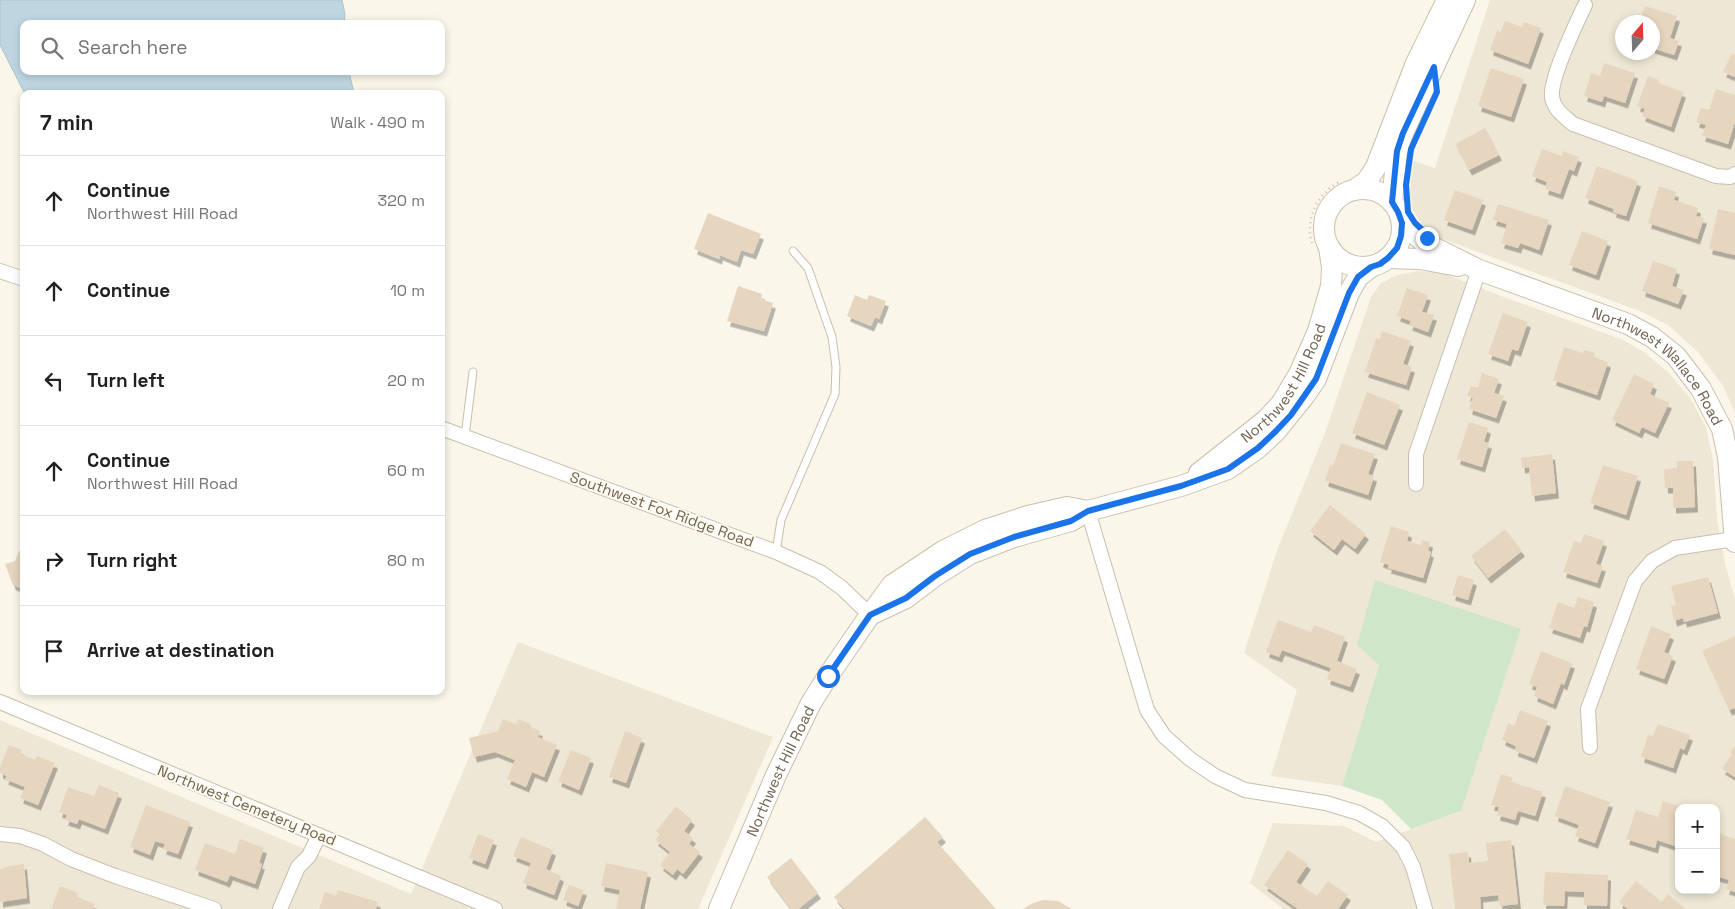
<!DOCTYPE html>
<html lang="en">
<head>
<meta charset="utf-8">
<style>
	:root { --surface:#fff; --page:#f2f2f2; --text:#202124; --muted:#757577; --line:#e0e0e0 }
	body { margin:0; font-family:"Space Grotesk",sans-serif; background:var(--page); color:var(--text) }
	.controls { position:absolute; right:15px; bottom:15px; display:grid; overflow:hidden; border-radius:10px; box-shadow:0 2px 8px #0003 }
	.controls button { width:45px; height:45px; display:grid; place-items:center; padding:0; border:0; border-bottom:1px solid var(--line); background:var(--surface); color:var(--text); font:25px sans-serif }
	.compass { position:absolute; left:1615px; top:15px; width:45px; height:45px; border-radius:50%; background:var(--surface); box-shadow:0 2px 8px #0003; rotate:19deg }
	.stop { position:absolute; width:15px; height:15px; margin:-11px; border:4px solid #1a73e8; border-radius:50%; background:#fff }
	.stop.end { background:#1a73e8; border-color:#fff; box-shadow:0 1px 5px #0008 }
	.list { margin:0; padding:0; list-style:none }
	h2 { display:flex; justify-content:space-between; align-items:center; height:65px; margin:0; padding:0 20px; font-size:21px }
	h2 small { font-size:16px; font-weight:400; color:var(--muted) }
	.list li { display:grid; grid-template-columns:32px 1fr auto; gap:15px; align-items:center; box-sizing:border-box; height:90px; padding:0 20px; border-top:1px solid var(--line) }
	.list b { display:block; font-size:19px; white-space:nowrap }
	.list p { margin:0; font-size:16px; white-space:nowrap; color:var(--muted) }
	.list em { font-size:16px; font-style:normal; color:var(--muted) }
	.icon { flex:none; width:28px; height:28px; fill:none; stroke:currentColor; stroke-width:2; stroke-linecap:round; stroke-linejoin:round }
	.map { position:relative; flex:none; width:1735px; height:909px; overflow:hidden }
	.search { position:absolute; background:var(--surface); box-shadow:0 2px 8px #0003; left:20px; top:20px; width:425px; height:55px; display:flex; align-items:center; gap:12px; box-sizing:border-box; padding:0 18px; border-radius:10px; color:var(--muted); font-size:19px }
	.panel { position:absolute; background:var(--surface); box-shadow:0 2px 8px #0003; left:20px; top:90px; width:425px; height:605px; border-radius:10px }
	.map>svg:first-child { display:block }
	.residential { fill:#eee7d5; fill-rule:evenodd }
	.green { fill:#cfe6c9 }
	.water { fill:#bfd6e1; stroke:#a7c3d2 }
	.building { fill:#e7d6bf; filter:url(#shadow) }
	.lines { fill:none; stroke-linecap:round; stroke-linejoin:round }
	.lane-casing { stroke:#c8beae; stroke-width:9 }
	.street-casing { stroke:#c8beae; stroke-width:16 }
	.secondary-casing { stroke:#cbbfac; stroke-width:22 }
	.path { stroke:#d1bfa7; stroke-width:2.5; stroke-dasharray:1 4; stroke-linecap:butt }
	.lane { stroke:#fff; stroke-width:7 }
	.street { stroke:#fff; stroke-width:14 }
	.secondary { stroke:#fff; stroke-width:20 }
	.route { stroke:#1a73e8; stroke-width:6 }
	.labels { text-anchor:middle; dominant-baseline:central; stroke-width:4; stroke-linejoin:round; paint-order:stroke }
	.street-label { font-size:15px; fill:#716250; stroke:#fdfaef }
</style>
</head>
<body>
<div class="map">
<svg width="1735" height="909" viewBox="0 0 1735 909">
	<defs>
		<filter id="shadow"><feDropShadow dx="3" dy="5.5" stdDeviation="0" flood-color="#0004"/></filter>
	</defs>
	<rect width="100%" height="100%" fill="#faf6e9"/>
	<path class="residential" d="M1490,0H1735V413L1723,386L1698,352L1668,325L1640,311L1437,237L1422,225L1413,210L1410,193L1413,161L1435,168ZM1622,22H1652V52H1622Z
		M1418,271L1445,274L1501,296L1621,339L1644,352L1669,373L1690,398L1706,427L1713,460L1717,519L1726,568L1735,599V909H1283L1250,883L1273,823L1344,826L1376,842L1461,811L1379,664L1342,786L1271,776L1297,690L1244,653L1278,548L1325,433L1371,297L1381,283L1397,275ZM1679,808H1716V890H1679Z
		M518,642L773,737L698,909H0V720L411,894Z"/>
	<path class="green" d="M1375,580L1521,629L1461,811L1411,829L1382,800L1342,786L1379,665L1357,645Z"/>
	<path class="water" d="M0,0H342L345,14L344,24H24V71H349L354,94H25L0,45Z"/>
	<path class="building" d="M1645,6L1677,16L1670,38L1679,41L1674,55L1652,48V22H1633L1635,19L1640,20Z
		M1505,21L1522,27L1524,22L1541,28L1528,64L1490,50L1497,31L1501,32Z
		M1732,53L1735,55V77L1723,72Z
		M1604,63L1635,73L1625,103L1604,96L1602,102L1584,96L1591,73L1600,76Z
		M1491,68L1524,79L1511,117L1478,106Z
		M1648,76L1659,80L1658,83L1683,92L1671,127L1642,116L1645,109L1637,106Z
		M1716,89L1735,95V122L1728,144L1702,136L1706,125L1696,122L1701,108L1709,110Z
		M1485,128L1499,155L1469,170L1455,144Z
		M1542,149L1562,156L1563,151L1579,157L1574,171L1569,169L1560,194L1545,189L1547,182L1532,176Z
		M1597,166L1638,181L1626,216L1613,212L1614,209L1585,198Z
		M1659,186L1676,192L1674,200L1698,208L1696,216L1704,218L1697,239L1648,223Z
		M1455,190L1483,200L1472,230L1444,220Z
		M1498,204L1549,220L1539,250L1520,243L1518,248L1501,243L1507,224L1493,220Z
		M1718,209L1735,213V255L1709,249Z
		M708,213L761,234L753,254L741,250L737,262L720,255L719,259L694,249Z
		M1582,231L1608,241L1596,275L1569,265Z
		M1653,261L1677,269L1672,286L1684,290L1678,304L1642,291Z
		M738,286L762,294L761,299L773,303L764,331L727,321Z
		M1407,288L1428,295L1422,312L1434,315L1428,332L1409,325L1411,321L1397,316Z
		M855,295L867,300L869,295L886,301L879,319L875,317L871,326L847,316Z
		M1503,313L1528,322L1518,351L1512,349L1508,361L1488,354Z
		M1382,331L1411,341L1403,364L1412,367L1406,385L1365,372L1376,338L1380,339Z
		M1564,347L1583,353L1584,350L1595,353L1594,357L1608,362L1597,395L1553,380Z
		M1482,373L1499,379L1494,393L1504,396L1496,418L1469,409L1473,397L1467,396L1471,386L1478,388Z
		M1634,374L1654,384L1650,394L1669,403L1655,433L1642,427L1639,433L1612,420Z
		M1367,392L1400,405L1384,445L1352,433Z
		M1469,422L1488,428L1484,442L1489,443L1482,467L1457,459Z
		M1341,443L1375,454L1368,474L1374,476L1368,495L1325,481L1330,465L1333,466Z
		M1552,454L1556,493L1532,496L1529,467L1522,468L1521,458Z
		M1677,461H1693L1695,507L1673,508V488H1665L1664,469L1677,468Z
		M1603,465L1638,476L1626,515L1590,503Z
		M1330,505L1366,534L1355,549L1342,539L1334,550L1310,531Z
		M1391,526L1409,532L1407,541L1421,545L1422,540L1430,542L1428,551L1431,552L1423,578L1388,568L1389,565L1380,562Z
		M1505,529L1522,551L1488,578L1471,556Z
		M1584,534L1604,541L1596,564L1603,566L1597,583L1563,572L1574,541L1581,543Z
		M19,551L24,553V589L13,585L5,564L15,561Z
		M1458,575L1474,580L1468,600L1452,595Z
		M1708,577L1718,613L1684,622L1683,618L1674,621L1671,606L1676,605L1671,586Z
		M1578,597L1594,602L1587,627L1584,626L1580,638L1549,628L1558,602L1574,608Z
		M1278,620L1311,632L1314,625L1345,637L1337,661L1357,669L1350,687L1327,679L1331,668L1282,650L1279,657L1266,652Z
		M1651,626L1671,634L1664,652L1673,656L1664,679L1636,669Z
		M1735,636V708L1729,710L1702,651Z
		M1541,651L1572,663L1564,685L1561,683L1553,704L1534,696L1537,687L1529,684Z
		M1520,710L1548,721L1534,758L1515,751L1516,746L1502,740L1508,723L1514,726Z
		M503,719L516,724L519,719L530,724L531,727L540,731L538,737L557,745L544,777L532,772L526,787L507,779L515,760L495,752L474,757L469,738L498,731Z
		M1658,724L1690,735L1684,750L1680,748L1673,768L1641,757L1648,735L1653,736Z
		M625,731L642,738L626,783L609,777Z
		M9,745L22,750L20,754L35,760L37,756L55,763L38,805L20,798L25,787L5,779L7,776L0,773V767Z
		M1735,745V777L1722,769L1732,754L1730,753Z
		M571,750L591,758L579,790L558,781Z
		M1501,774L1513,778L1511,782L1543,792L1535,816L1518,811L1515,820L1497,815L1499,807L1491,805Z
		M99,785L119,793L105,829L79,819L77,824L65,820L67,815L59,812L68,787L94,796Z
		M1565,786L1610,802L1595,843L1575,836L1579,825L1555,816Z
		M1663,801L1679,806V834L1675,846L1657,840L1655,848L1626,839L1636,810L1658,817Z
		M146,805L190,822L178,854L163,849L165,844L155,841L150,855L130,847Z
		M676,806L692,820L684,831L693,838L689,844L700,852L683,874L677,869L673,875L660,865L670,852L655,840L660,834L656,831Z
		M925,817L943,837L937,842L996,909H845L834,897Z
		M1716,833L1735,839V892L1726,889L1729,880L1716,876Z
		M478,834L494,840L485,864L469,858Z
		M521,837L553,850L546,869L561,876L554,895L523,883L531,863L513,856Z
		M240,839L264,848L259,863L262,864L255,884L230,875L227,882L195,870L205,843L235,854Z
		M1511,840L1518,904L1500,906L1498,895L1480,897L1481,909H1455L1449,854L1468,852L1469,863L1488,861L1486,843Z
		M1288,850L1308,864L1296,882L1317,896L1328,881L1348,895L1338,909H1298L1264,885Z
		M791,858L818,893L798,909H791L767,877Z
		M606,863L648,872L640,909H616L620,890L601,886Z
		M24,864L27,898L0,902V869H4V867Z
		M1545,872L1608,875L1607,906L1584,905V892L1565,891L1564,906L1543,905Z
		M1636,881L1662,902L1668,894L1686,909H1628L1619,902Z
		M569,885L584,890L578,906L563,900Z
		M60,886L78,893L77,897L95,904L93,909H51Z
		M338,890L378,902L376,909H319L325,892L336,896Z
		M1043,900L1058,901L1072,909H1023L1031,904Z"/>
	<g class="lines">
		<defs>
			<path id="lane" d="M465,436L473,372
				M776,552L781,520L835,394L836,367L832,337L808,268L793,251"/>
			<path id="street" d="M1585,5C1576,24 1550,78 1552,97C1554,110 1564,116 1573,124L1716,176L1730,177L1735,174
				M0,271L24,279
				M441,428L776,552L820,572L842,588L870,615
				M1416,484V454L1479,270
				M1088,511L1147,710L1164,736L1190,759L1215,776L1245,790L1326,803L1359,813L1382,826L1403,847L1413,867L1425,909
				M0,702L495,909
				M1590,747L1588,709L1635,581L1652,561L1675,548L1734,539
				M0,834L20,836L43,844L71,859L115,876L214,909
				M280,909L298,867L309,856L319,835"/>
			<g id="secondary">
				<circle cx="1363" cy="228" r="39"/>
				<path d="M1354,190L1367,181L1376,167L1416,63L1447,0"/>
				<path d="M1392,202L1397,151L1403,133L1465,0"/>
				<path id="s1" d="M1402,223L1425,243L1479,270L1628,324L1652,337L1676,356L1701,389L1722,429L1728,457L1735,542"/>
				<path d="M1388,258L1420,259L1458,266"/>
				<path id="s2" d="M1199,473L1266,420L1281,404L1299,374L1318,331L1331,286L1332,268L1329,247"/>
				<path d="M870,615L906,598L935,576L970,554L1014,537L1071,521L1088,511L1181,486L1228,469L1258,448L1276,431L1305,395L1316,379L1349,293L1358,277L1371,267"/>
				<path id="s3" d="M719,909L776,775L811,703L828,676L870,615L892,585L943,551L985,530L1028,516L1067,507L1088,511"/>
			</g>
		</defs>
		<use href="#lane" class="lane-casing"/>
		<use href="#street" class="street-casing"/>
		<use href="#secondary" class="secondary-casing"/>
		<path class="path" d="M1312,243C1306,227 1313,203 1326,192C1329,188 1334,185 1339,182
			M1292,909L1295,903"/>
		<use href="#lane" class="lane"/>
		<use href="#street" class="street"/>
		<use href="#secondary" class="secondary"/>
	</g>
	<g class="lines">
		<path class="route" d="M828,676L870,615L906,598L935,576L970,554L1014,537L1071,521L1088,511L1181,486L1228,469L1258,448L1276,431L1291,415L1316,379L1349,293L1358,277L1371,267L1380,264L1388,258L1397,248L1401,236L1402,223L1398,212L1392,202L1397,151L1403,133L1434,67L1437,92L1411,149L1406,185L1408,212L1415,223L1428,235L1427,238"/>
	</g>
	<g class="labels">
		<g class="street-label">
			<text stroke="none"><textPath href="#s1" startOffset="300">Northwest Wallace Road</textPath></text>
			<text stroke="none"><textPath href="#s2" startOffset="126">Northwest Hill Road</textPath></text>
			<text transform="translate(662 509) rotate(20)">Southwest Fox Ridge Road</text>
			<text stroke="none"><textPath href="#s3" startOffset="151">Northwest Hill Road</textPath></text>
			<text transform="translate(247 805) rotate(22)">Northwest Cemetery Road</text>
		</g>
	</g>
</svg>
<div class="controls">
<button>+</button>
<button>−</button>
</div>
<svg class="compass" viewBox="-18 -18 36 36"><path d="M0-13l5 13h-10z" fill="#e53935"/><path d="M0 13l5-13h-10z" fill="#757577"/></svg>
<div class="stop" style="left:828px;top:676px"></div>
<div class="stop end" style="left:1427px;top:238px"></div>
<div class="search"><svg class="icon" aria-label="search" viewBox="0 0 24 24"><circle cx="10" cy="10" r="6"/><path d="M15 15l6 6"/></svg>Search here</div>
<section class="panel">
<h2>7 min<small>Walk · 490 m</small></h2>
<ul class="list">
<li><svg class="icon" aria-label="ahead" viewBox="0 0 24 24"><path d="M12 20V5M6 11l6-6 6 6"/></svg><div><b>Continue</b><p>Northwest Hill Road</p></div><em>320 m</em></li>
<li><svg class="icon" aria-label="ahead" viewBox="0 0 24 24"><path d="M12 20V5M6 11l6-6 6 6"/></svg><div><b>Continue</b></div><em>10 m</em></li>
<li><svg class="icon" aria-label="left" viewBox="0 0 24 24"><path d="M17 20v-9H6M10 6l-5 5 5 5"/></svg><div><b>Turn left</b></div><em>20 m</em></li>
<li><svg class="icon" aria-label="ahead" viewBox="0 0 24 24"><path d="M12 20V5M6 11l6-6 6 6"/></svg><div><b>Continue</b><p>Northwest Hill Road</p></div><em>60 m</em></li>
<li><svg class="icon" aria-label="right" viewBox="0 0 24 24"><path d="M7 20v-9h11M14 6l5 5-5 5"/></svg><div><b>Turn right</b></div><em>80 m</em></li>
<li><svg class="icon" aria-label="arrive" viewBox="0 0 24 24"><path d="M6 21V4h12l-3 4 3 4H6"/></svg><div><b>Arrive at destination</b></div></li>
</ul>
</section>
</div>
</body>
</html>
